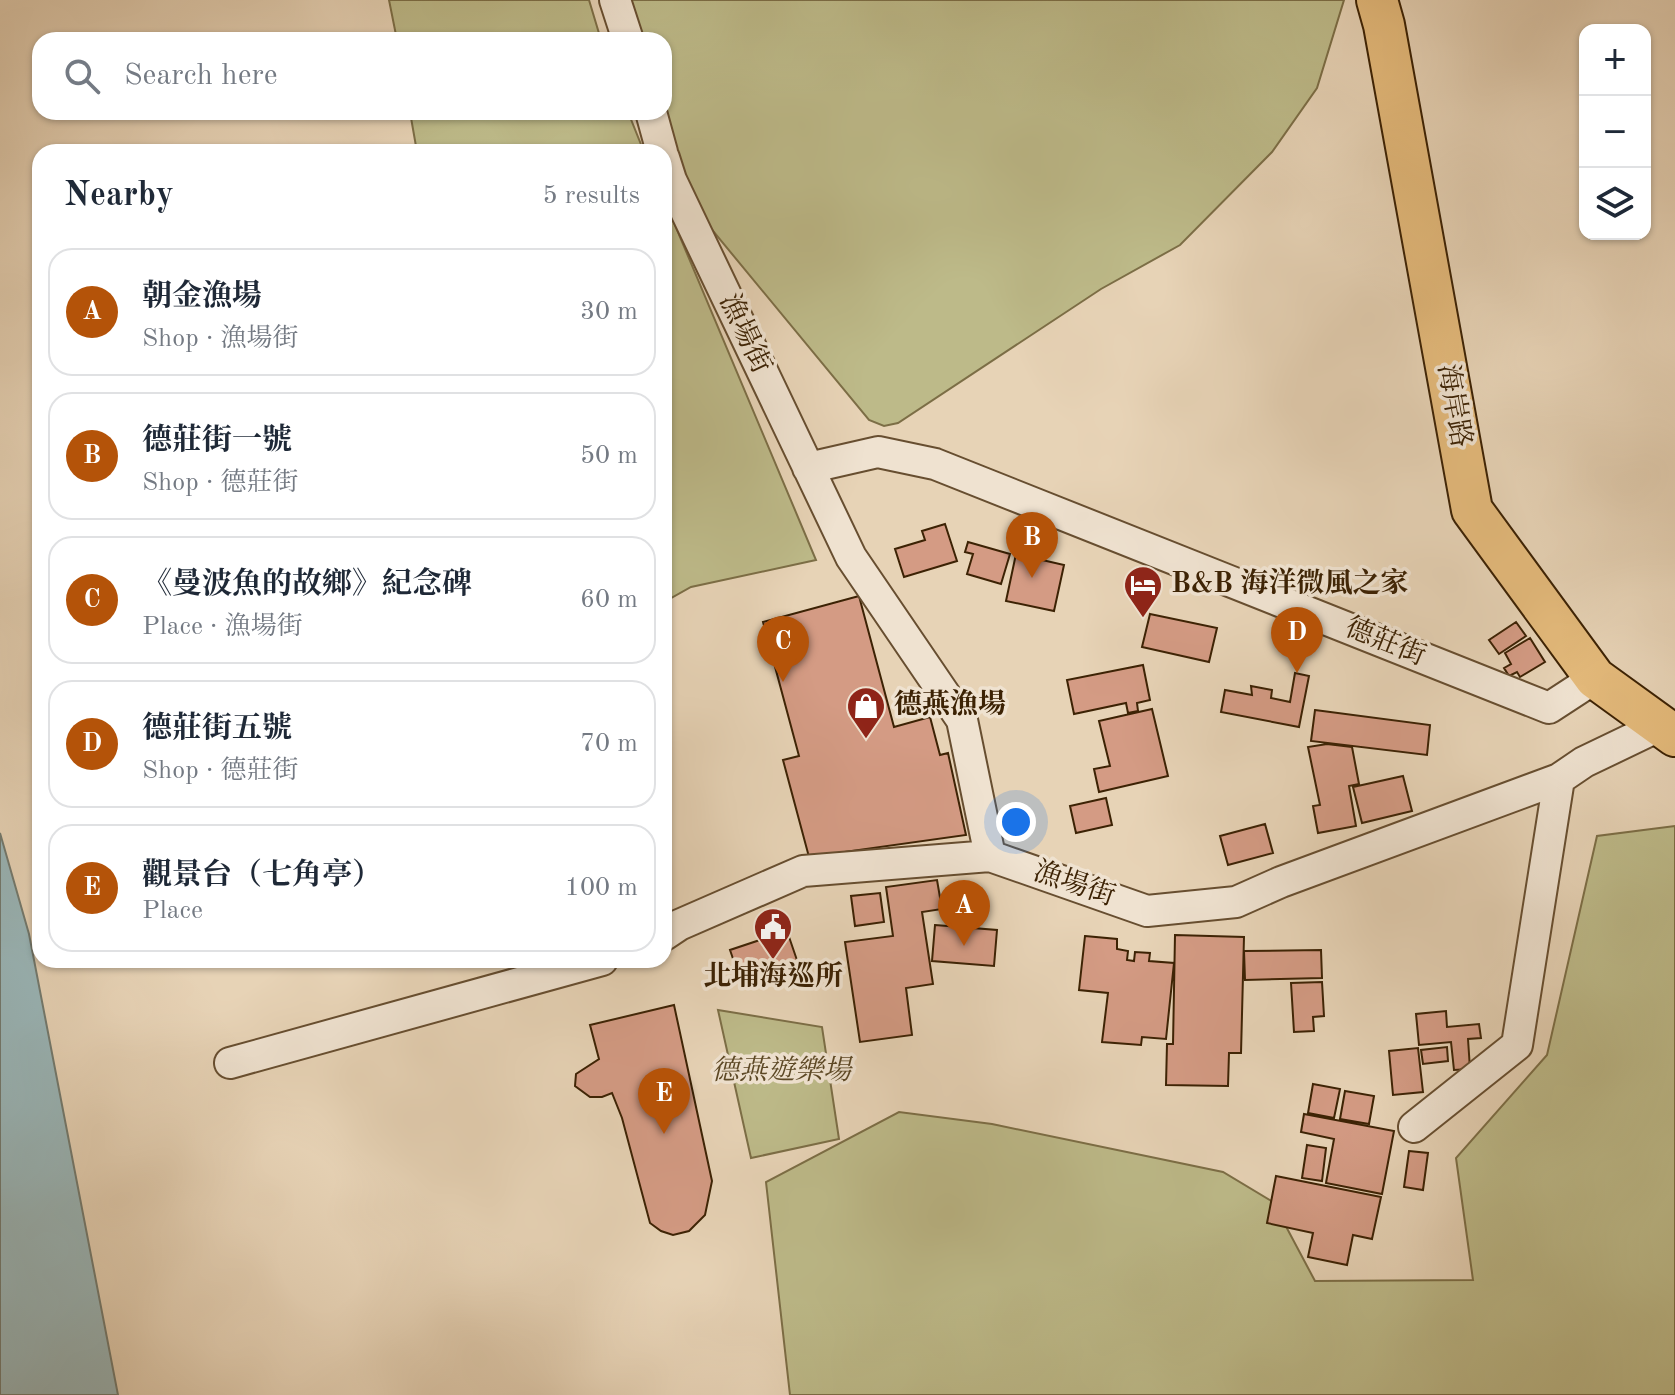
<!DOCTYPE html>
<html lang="en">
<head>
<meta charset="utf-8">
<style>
	:root { --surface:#fff; --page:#f2f2f3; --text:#1f2937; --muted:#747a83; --line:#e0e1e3; --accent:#b45309 }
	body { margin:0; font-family:"Old Standard TT","Noto Serif TC",serif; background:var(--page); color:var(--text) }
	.controls { position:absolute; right:24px; top:24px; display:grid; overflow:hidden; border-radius:16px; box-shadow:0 2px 6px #0004 }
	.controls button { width:72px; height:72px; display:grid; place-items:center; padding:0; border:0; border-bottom:2px solid var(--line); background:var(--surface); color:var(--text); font:40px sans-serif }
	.you { position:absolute; left:1016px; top:822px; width:28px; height:28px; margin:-20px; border:6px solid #fff; border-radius:50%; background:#1a73e8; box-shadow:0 0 0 12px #1a73e833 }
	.badge { display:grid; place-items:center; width:52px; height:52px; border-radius:50%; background:var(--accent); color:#fff; font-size:26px; font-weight:700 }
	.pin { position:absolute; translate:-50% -66px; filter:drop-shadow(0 2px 4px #0008) }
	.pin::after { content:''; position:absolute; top:42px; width:28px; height:24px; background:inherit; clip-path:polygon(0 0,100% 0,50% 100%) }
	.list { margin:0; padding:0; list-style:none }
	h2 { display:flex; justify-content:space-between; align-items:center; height:104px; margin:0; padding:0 32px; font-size:34px }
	h2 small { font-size:26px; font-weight:400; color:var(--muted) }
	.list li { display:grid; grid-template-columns:52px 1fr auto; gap:24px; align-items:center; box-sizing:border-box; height:128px; margin:0 16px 16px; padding:0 16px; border:2px solid var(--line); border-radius:24px }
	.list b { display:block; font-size:30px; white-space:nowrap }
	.list p { margin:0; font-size:26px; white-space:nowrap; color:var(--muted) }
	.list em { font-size:26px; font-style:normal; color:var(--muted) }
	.icon { flex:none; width:44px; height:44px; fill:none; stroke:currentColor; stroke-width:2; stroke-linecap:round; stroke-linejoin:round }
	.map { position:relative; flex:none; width:1675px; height:1395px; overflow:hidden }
	.search { position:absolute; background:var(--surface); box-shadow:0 2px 6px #0004; left:32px; top:32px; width:640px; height:88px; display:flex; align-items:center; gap:20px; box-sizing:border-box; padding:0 28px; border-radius:24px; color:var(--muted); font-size:30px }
	.panel { position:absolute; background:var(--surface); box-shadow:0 2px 6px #0004; left:32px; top:144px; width:640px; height:824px; border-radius:24px }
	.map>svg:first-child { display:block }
	.green { fill:#bdba89; stroke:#7c6e46; stroke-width:2 }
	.water { fill:#9ab6b8; stroke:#747b70; stroke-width:2 }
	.building { fill:#d49b84; stroke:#3c2204; stroke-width:2 }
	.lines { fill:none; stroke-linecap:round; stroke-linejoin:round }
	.minor-casing { stroke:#674e30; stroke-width:34 }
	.major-casing { stroke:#3c2204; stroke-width:44 }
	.minor { stroke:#efe2d0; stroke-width:30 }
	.major { stroke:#e4ba7b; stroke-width:40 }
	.labels { text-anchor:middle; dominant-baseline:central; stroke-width:7; stroke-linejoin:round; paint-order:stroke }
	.street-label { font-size:28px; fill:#3c2204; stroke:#efe2d0 }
	.poi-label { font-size:28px; font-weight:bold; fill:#3c2204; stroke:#efe2d0; text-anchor:start }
	.park-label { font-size:28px; font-style:italic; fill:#5c4825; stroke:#efe2d0 }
</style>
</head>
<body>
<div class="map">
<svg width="1675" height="1395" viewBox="0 0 1675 1395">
	<rect width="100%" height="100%" fill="#e7d3b6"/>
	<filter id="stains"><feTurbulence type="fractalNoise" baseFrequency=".0025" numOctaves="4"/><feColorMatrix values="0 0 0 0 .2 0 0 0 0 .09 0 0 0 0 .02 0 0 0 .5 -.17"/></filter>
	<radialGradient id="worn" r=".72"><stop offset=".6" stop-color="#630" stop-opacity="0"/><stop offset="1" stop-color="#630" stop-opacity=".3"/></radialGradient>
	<path class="green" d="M389,0H589L601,40H397Z
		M615,0H1344L1317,88L1272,152L1180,245L1101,289L898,423L884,426L869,420L671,180L664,112V40H628Z
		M410,112H628L644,152H417Z
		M664,199L816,560L691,587L664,602Z
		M1675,826V1395H790L766,1182L899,1112L992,1124L1223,1172L1273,1202L1315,1281L1473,1280L1456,1158L1547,1055L1597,836Z
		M718,1010L822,1027L839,1139L751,1158Z"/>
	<path class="water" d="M0,833L29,934L118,1395H0Z"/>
	<path class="building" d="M945,524L957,561L904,577L895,549L925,540L922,531Z
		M968,542L1010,554L1001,584L967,574L973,554L965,552Z
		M1016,554L1064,565L1054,611L1006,601Z
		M859,596L894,727L930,717L940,755L948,753L966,835L809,857L783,760L799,756L763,622Z
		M1150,614L1217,628L1209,662L1142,647Z
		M1516,622L1526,636L1499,654L1489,640Z
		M1530,638L1545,662L1520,677L1517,672L1509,676L1504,668L1511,664L1505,653Z
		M1143,665L1150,700L1137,703L1138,711L1128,713L1126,703L1074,714L1067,680Z
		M1295,673L1309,676L1299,727L1221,712L1225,690L1252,695L1251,686L1272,690L1271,698L1290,702Z
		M1152,709L1168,776L1099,792L1094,769L1110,766L1099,721Z
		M1315,710L1430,725L1427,755L1311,741Z
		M1327,744L1352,747L1359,784L1349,786L1356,826L1318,833L1313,806L1320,805L1308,747Z
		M1403,776L1412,811L1362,823L1353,787Z
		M1106,798L1112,825L1076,833L1070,806Z
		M1265,824L1273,853L1228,865L1220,836Z
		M937,880L942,909L922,912L933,984L906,988L912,1035L860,1042L845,942L893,936L886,887Z
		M880,893L884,922L855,926L851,896Z
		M935,925L997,930L994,966L932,961Z
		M787,931L799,966L742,985L730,950Z
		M1175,935L1244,937L1241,1053H1229L1228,1086L1166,1085L1167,1044H1173Z
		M1085,936L1117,939V949L1128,951L1127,960L1134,961L1135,952L1150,953L1149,961L1174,963L1166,1039L1142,1037L1141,1045L1102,1042L1108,993L1079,990Z
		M1321,950L1322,978L1245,980L1244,951Z
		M1322,982L1324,1016L1313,1017L1314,1031L1294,1032L1291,983Z
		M674,1005L712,1181L705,1215L689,1231L673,1235L661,1231L650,1223L622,1118L612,1093L602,1097H590L575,1086L576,1074L599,1059L590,1025Z
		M1446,1011L1447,1027L1479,1024L1481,1038L1468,1039L1470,1069L1454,1070L1451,1042L1419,1045L1416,1014Z
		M1447,1047L1448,1061L1423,1064L1421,1050Z
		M1418,1048L1423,1092L1393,1095L1389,1051Z
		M1313,1084L1340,1089L1334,1118L1308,1113Z
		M1345,1091L1374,1096L1369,1124L1340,1119Z
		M1304,1114L1394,1131L1382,1194L1326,1183L1334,1139L1301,1132Z
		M1307,1145L1326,1148L1322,1181L1302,1178Z
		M1409,1151L1428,1153L1423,1190L1404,1187Z
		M1276,1176L1381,1197L1372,1239L1353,1235L1347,1265L1308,1257L1313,1233L1267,1223Z"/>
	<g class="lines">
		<defs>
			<path id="minor" d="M615,0L628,40
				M651,112L662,152
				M664,158L671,180L851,557L962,720L990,856
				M808,468L878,452L935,464L1549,708L1595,678
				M664,935L679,925L803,871L990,856L1147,911L1236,902L1281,882L1559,779L1584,762L1659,726
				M230,1063L602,960
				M1414,1127L1517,1045L1559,779"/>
			<path id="major" d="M1377,0L1384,25L1472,510L1595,678L1675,736"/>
		</defs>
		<use href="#minor" class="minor-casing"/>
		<use href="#major" class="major-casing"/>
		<use href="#minor" class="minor"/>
		<use href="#major" class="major"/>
	</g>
	<defs>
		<symbol id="hotel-pin" viewBox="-11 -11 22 30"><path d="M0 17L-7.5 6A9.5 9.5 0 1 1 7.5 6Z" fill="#8f2418" stroke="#efe2d0"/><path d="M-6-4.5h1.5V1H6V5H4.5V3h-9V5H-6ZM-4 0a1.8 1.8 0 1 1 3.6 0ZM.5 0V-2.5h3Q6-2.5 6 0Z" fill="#fff"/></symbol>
		<symbol id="shop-pin" viewBox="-11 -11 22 30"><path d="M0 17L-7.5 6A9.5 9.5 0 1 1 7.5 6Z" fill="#8f2418" stroke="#efe2d0"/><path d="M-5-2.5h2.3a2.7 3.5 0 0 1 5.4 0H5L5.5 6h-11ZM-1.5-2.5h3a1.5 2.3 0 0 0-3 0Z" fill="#fff"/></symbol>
		<symbol id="civic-pin" viewBox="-11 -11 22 30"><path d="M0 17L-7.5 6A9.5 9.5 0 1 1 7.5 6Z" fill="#8f2418" stroke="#efe2d0"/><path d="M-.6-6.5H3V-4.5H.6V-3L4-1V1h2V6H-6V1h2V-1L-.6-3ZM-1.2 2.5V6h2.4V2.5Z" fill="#fff"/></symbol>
	</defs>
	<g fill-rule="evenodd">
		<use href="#hotel-pin" x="1121" y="563" width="44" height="60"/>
		<use href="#shop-pin" x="844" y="684" width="44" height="60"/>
		<use href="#civic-pin" x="751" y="905" width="44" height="60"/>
	</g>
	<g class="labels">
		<g class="street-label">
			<text transform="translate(744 334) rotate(65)">漁場街</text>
			<text transform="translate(1453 406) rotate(80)">海岸路</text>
			<text transform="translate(1385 643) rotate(22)">德莊街</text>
			<text transform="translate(1074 885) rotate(19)">漁場街</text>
		</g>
		<g class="poi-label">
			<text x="1171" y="585">B&amp;B 海洋微風之家</text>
			<text x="894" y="706">德燕漁場</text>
			<text x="773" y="978" text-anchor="middle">北埔海巡所</text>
		</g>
		<g class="park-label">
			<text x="781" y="1072">德燕遊樂場</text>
		</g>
	</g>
	<rect width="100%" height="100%" filter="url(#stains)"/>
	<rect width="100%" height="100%" fill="url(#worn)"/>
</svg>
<div class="controls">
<button>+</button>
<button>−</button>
<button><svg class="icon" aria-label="layers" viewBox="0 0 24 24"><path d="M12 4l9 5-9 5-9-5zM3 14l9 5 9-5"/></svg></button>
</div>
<div class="you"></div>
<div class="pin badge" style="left:964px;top:946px">A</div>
<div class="pin badge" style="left:1032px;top:578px">B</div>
<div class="pin badge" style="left:783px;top:682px">C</div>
<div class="pin badge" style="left:1297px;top:673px">D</div>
<div class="pin badge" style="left:664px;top:1134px">E</div>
<div class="search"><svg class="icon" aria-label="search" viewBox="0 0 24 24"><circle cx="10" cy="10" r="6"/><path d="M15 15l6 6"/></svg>Search here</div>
<section class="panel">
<h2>Nearby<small>5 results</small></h2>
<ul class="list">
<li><span class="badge">A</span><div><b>朝金漁場</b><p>Shop · 漁場街</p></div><em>30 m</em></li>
<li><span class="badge">B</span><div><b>德莊街一號</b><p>Shop · 德莊街</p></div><em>50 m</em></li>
<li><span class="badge">C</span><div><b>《曼波魚的故鄉》紀念碑</b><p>Place · 漁場街</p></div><em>60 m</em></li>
<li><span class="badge">D</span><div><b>德莊街五號</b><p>Shop · 德莊街</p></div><em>70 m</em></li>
<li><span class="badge">E</span><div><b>觀景台（七角亭）</b><p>Place</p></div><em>100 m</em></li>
</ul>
</section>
</div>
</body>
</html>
